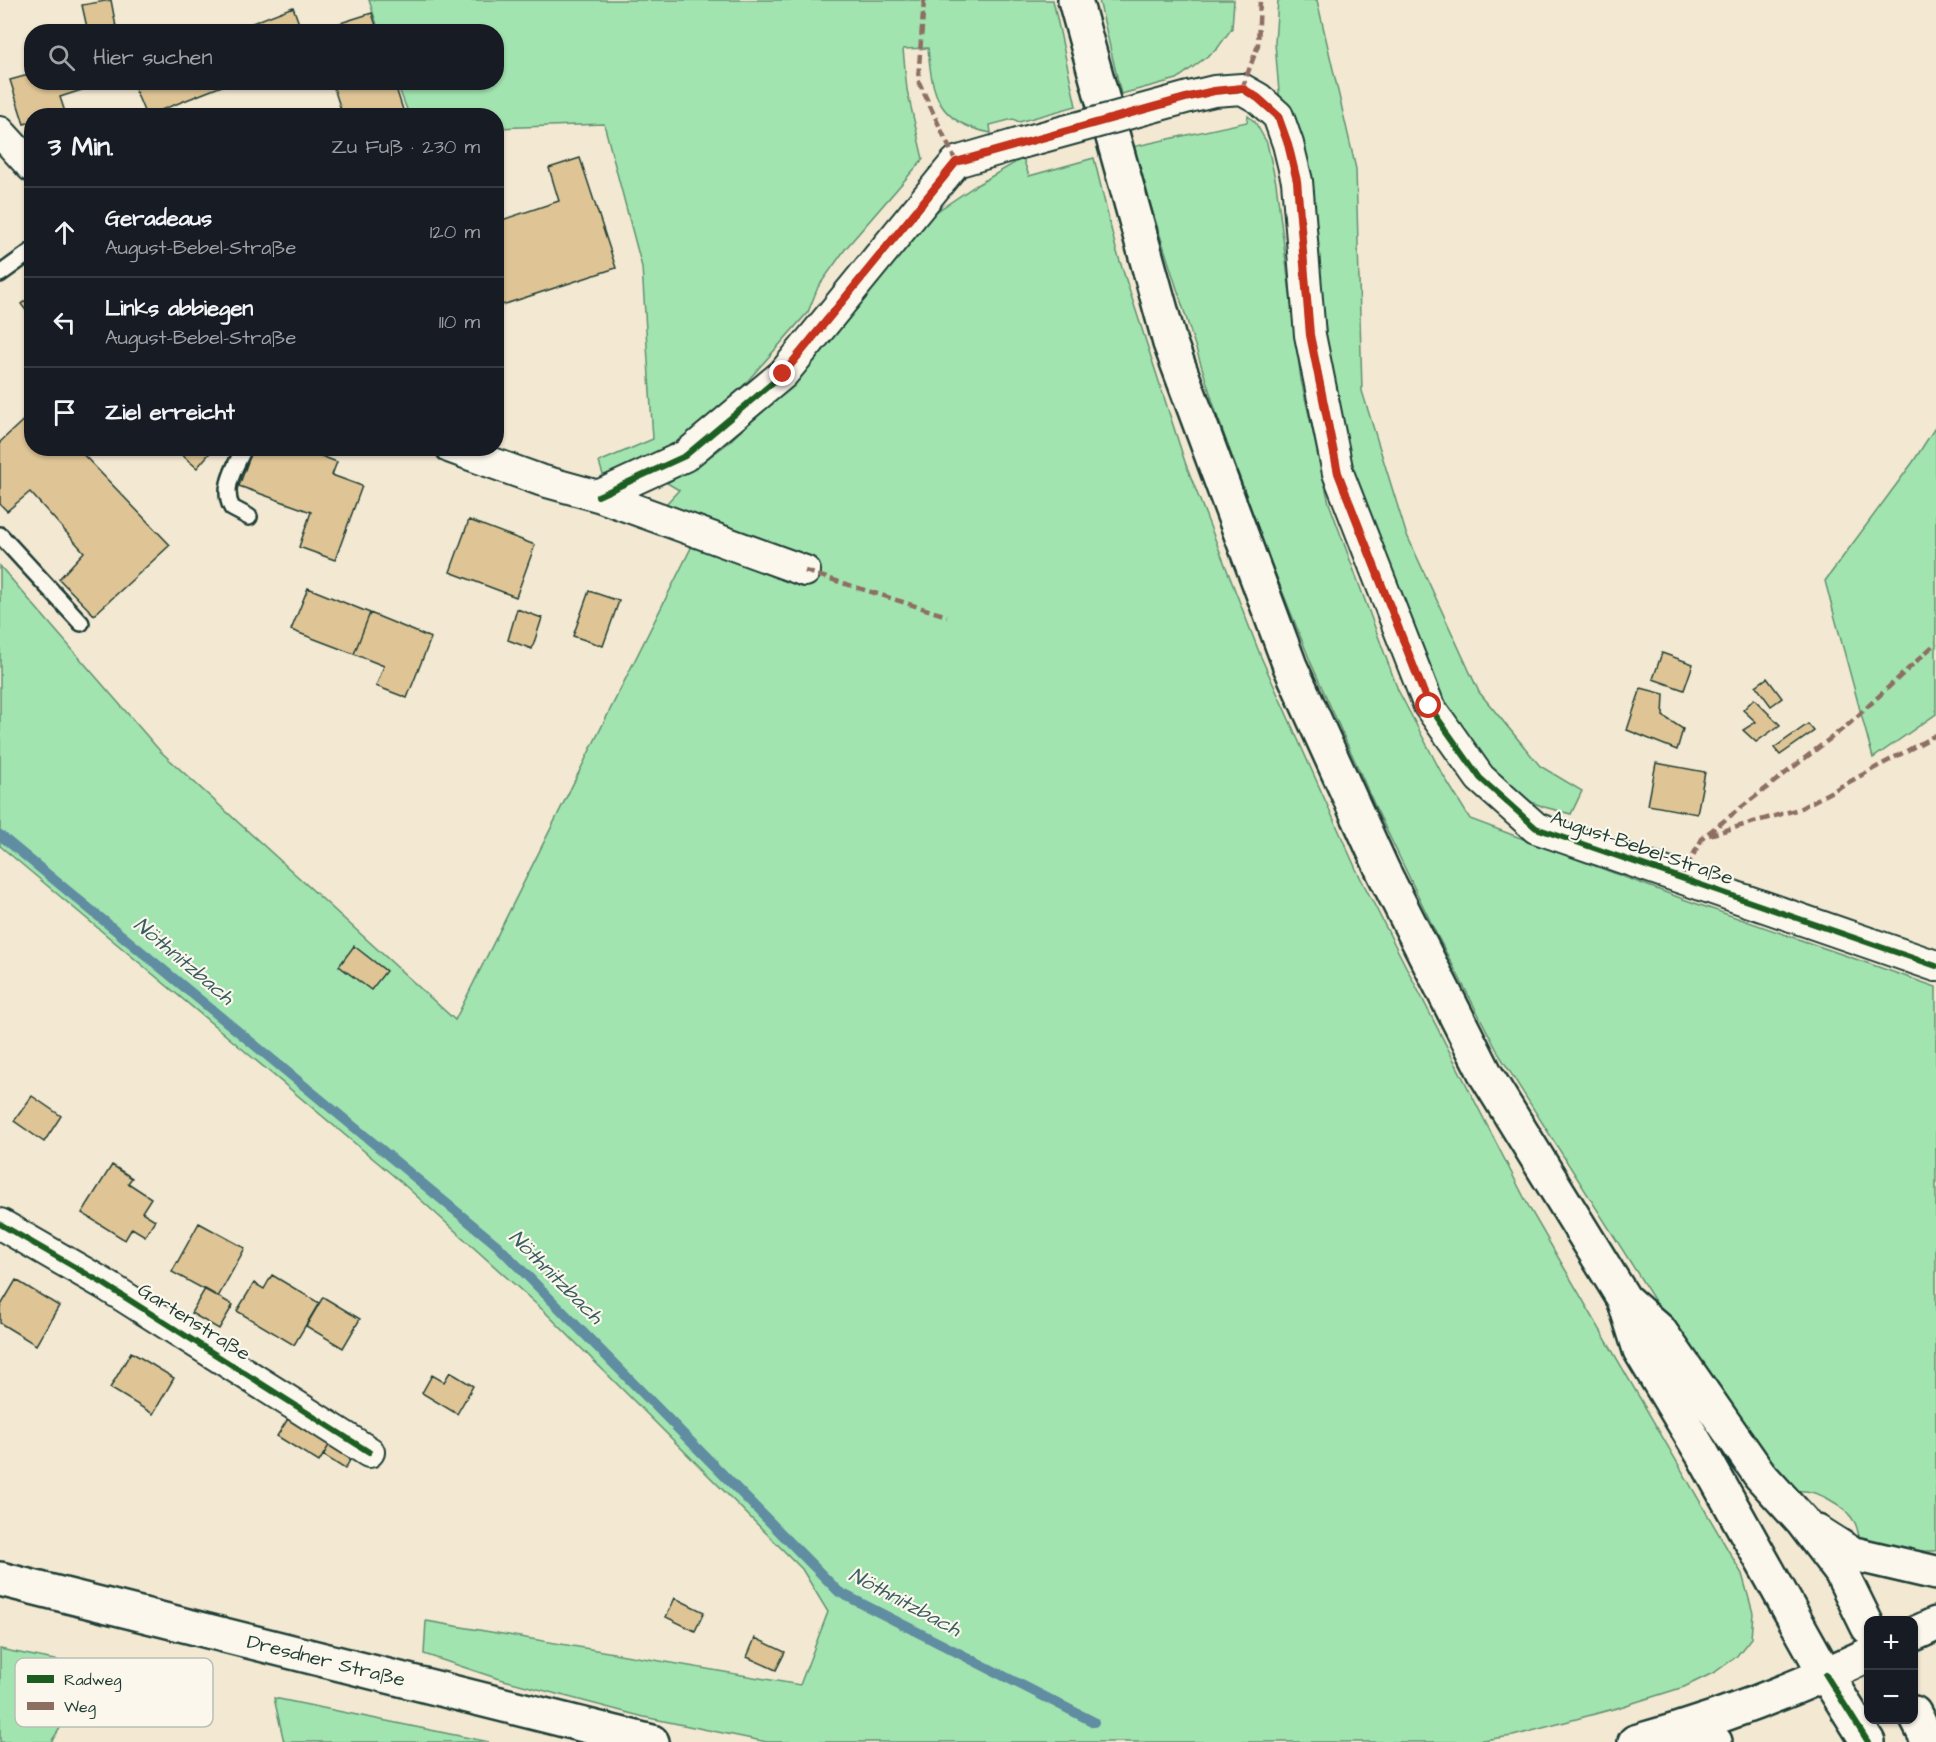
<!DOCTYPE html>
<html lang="de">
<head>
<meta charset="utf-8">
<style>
	:root { --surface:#171b24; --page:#242831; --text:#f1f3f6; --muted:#9ea1a6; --line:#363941 }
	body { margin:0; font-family:"Architects Daughter",sans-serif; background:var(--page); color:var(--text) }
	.controls { position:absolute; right:18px; bottom:18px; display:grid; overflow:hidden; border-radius:12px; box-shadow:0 2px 4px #0004 }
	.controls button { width:54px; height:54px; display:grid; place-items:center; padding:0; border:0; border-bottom:2px solid var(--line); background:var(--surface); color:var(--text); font:30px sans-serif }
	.stop { position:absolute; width:18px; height:18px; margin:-14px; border:4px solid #c8321e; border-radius:50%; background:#fff }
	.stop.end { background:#c8321e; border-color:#fff; box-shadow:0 2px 6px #0008 }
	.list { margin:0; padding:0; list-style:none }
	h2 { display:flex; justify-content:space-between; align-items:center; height:78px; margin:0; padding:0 24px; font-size:26px }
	h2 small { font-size:20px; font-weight:400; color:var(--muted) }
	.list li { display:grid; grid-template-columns:39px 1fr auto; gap:18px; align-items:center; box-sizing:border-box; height:90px; padding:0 24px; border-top:2px solid var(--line) }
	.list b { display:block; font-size:22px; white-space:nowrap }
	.list p { margin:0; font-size:20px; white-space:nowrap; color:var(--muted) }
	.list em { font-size:20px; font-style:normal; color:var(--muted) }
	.icon { flex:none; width:33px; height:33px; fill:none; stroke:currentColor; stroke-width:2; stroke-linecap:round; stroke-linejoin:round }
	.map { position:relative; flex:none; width:1936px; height:1742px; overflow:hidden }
	.search { position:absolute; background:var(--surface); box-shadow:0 2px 4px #0004; left:24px; top:24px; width:480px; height:66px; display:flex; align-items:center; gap:15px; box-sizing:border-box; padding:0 21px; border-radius:24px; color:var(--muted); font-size:22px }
	.panel { position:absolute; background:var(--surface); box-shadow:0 2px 4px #0004; left:24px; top:108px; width:480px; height:348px; border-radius:24px }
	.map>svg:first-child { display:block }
	.green { fill:#a2e4af; stroke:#609072; stroke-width:1.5 }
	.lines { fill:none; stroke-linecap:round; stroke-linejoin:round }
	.stream { stroke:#608da1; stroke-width:10 }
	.building { fill:#dfc595; stroke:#1f3d34; stroke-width:1.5 }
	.service-casing { stroke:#1f3d34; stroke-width:20 }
	.minor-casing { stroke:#1f3d34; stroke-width:34 }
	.tertiary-casing { stroke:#1f3d34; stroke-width:38 }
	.secondary-casing { stroke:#1f3d34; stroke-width:38 }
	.primary-casing { stroke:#1f3d34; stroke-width:38 }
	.service { stroke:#fbf7ec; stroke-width:15 }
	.minor { stroke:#fbf7ec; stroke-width:30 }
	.tertiary { stroke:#fbf7ec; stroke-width:33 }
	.secondary { stroke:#fbf7ec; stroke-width:33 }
	.primary { stroke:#fbf7ec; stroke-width:33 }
	.minor-bridge-casing { stroke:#1f3d34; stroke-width:34; stroke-linecap:butt }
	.minor-bridge { stroke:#fbf7ec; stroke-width:30 }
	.quiet { stroke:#8d6e63; stroke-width:4.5; stroke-dasharray:9 4.5; stroke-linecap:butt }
	.cycleway-casing { stroke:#fbf7ec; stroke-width:10 }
	.cycleway { stroke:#1b5e20; stroke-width:6 }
	.route { stroke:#c8321e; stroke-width:8 }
	.labels { text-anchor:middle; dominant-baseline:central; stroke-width:4.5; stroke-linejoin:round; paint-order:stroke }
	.street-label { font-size:20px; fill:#1f3d34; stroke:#fbf7ec }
	.water-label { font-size:21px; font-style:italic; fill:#3a5e61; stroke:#fbf7ec }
	.key { fill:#fbf7ec; stroke:#b9bfb5; stroke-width:1.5 }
	.key-label { font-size:16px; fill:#1f3d34 }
</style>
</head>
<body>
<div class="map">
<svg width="1936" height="1742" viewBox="0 0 1936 1742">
	<rect width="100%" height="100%" fill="#f3e8d2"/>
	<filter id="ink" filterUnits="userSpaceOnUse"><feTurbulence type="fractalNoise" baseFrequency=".0167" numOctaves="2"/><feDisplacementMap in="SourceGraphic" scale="12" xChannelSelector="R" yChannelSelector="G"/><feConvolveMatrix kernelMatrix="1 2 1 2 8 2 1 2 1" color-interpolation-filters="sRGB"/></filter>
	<g filter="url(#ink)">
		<path class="green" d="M369,0H1053L1076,106L1019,122L1013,119L990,125L991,133C938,123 932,96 928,48L903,49L907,90L923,159L846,248L818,287L808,312L716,417L690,438L604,478L599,462L653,439L642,267L604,124L497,128L496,116L409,115L397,83L496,82V32L379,31Z
			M1099,0H1234L1232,28L1217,49L1177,79L1121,94Z
			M1278,0H1317L1356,169L1362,391L1406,533L1479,692L1540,766L1582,791L1571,814L1544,807L1514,795L1481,764L1448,715L1347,462L1327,355L1320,293L1280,104L1275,43Z
			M1248,116L1255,122L1267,143L1276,183L1301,380L1329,503L1398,690L1440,770L1470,819L1683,899L1936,987V1551H1912L1859,1537C1858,1532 1857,1527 1855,1523C1845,1505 1813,1486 1792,1492L1708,1385L1500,1056L1436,933L1375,806L1311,663L1269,558L1218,418L1132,147L1247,122Z
			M1023,158L1029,176L1094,158L1116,249L1185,462L1261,657L1356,869L1530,1209L1742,1574L1753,1613L1751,1638L1736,1657L1715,1672L1684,1687L1617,1708L1513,1736L1467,1742H767L644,1717L496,1678L424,1654L426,1621L800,1685L828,1612L802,1569L545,1312L401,1182L0,846V566L160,751L455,1020L693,544L808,584L816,558L666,504L679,490L667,483L697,466L727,444L774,399L927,218L975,186Z
			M1936,426V714L1873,758L1825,581L1913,462Z
			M0,1649L99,1669L51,1742H0Z
			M274,1698L489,1742H284Z"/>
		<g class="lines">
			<path class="stream" d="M0,835L497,1245L839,1592L1094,1722"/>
		</g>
		<path class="building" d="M111,0L117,32H88L82,5Z
			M293,7L302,32H229Z
			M372,13L378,32L315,31Z
			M32,74V82H90L91,87L60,97L65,112L52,116H32V122L24,124L10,80Z
			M132,82H232L146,116Z
			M332,82H394L405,116H343Z
			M580,158L616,268L496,307V222L559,201L549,168Z
			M32,296V318L21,304Z
			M32,412V448H77L170,545L94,615L59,579L84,552L30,492L7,511L0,504V442Z
			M174,448H214L197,468Z
			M253,448H300L337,462L332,475L362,486L335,560L299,547L311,512L239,486Z
			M469,520L535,545L516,597L450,572Z
			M308,588L370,613L354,654L291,630Z
			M589,591L619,601L603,646L573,636Z
			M517,609L542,618L532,649L508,640Z
			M370,613L431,638L407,698L376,686L384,666L354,654Z
			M1662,653L1693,664L1684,690L1653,679Z
			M1767,678L1782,698L1771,706L1756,686Z
			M1641,688L1664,694L1663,716L1683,729L1677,750L1627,730Z
			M1754,699L1780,725L1756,742L1743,730L1756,722L1743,710Z
			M1808,724L1814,731L1780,755L1774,748Z
			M1656,763L1705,772L1697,814L1648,805Z
			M354,946L386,971L371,990L339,966Z
			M32,1096L61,1116L44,1142L14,1121Z
			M112,1165L132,1178L128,1183L151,1198L142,1212L155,1220L145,1236L132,1228L125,1240L82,1213Z
			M199,1223L245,1248L218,1297L172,1272Z
			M272,1275L319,1303L294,1345L237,1311L254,1283L264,1289Z
			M16,1280L59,1306L36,1345L0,1323V1307Z
			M205,1289L233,1305L219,1329L191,1313Z
			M323,1297L360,1319L343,1348L306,1326Z
			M131,1352L174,1378L153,1414L110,1388Z
			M450,1372L473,1386L457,1414L422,1393L432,1375L444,1382Z
			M291,1414L333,1439L319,1462L277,1436Z
			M333,1439L354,1453L345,1469L323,1455Z
			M675,1598L704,1612L695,1631L666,1617Z
			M755,1638L785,1652L776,1670L747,1657Z"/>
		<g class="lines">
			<defs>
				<path id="service" d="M0,274L32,251
					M244,448C235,468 221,488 232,508L249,517
					M0,535L81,623"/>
				<path id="minor" d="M1189,97L1214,91L1242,89L1258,98L1278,116L1288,144L1297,181L1310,335L1338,473L1429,706L1480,778L1536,828L1936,966
					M0,132L32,167
					M451,448L540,480L598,496L805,571
					M598,496L685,456L783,374L956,162L1021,143
					M0,1224L104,1284L369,1452"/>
				<path id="tertiary" d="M1826,1675L1868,1742
					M1914,1713L1929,1742
					M1662,1735L1715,1742"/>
				<path id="secondary" d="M1075,0L1170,343L1290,666L1383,871L1486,1075L1624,1299L1640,1350L1703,1455L1826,1675
					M1625,1300L1659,1330L1760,1475L1802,1521L1841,1572L1868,1627
					M1817,1532L1850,1553L1936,1573"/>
				<path id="primary" d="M0,1579L652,1742
					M1914,1634L1936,1624
					M1635,1742C1715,1720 1794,1690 1868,1655"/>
			</defs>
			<use href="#service" class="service-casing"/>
			<use href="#minor" class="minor-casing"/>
			<use href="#tertiary" class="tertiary-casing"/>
			<use href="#secondary" class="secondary-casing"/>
			<use href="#primary" class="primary-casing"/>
			<use href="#service" class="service"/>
			<use href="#minor" class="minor"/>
			<use href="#tertiary" class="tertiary"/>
			<use href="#secondary" class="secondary"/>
			<use href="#primary" class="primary"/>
			<defs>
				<path id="minor-bridge" d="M1021,143L1189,97"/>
			</defs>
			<use href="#minor-bridge" class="minor-bridge-casing"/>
			<use href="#minor-bridge" class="minor-bridge"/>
			<path class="quiet" d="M924,0L918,80L956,162
				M1242,89L1258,45L1260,0
				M805,571L947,616
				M1709,835L1799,809L1936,735
				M1680,879L1703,837L1849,724L1936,643"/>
			<defs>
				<path id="cycleway" d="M598,496L685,456L783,374L956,162L1189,97L1214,91L1242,89L1258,98L1278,116L1288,144L1297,181L1310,335L1338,473L1429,706L1480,778L1536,828L1936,966
					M0,1224L104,1284L369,1452
					M1826,1675L1868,1742"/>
			</defs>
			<use href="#cycleway" class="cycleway-casing"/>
			<use href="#cycleway" class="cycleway"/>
		</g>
	</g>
	<g class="lines" filter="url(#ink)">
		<path class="route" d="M783,374L956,162L1189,97L1214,91L1242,88L1258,98L1278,116L1288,144L1297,181L1310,335L1338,473L1429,706"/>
	</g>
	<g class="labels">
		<g class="street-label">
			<text transform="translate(1642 848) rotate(19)">August-Bebel-Straße</text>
			<text transform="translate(194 1322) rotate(32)">Gartenstraße</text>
			<text transform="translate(326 1661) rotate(14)">Dresdner Straße</text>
		</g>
		<g class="water-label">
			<text transform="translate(184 961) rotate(40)">Nöthnitzbach</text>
			<text transform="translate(556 1277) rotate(45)">Nöthnitzbach</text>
			<text transform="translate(905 1602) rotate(28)">Nöthnitzbach</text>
		</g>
	</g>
	<rect x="15" y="1658" width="198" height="69" rx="9" class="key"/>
	<rect x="27" y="1675" width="27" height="8" fill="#1b5e20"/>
	<rect x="27" y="1702" width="27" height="8" fill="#8d6e63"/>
	<g class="key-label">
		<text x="64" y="1685">Radweg</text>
		<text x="64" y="1712">Weg</text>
	</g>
</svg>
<div class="controls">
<button>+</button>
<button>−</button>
</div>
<div class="stop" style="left:1429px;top:706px"></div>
<div class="stop end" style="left:783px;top:374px"></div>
<div class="search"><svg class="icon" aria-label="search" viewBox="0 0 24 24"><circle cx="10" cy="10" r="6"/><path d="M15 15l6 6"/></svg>Hier suchen</div>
<section class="panel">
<h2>3 Min.<small>Zu Fuß · 230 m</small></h2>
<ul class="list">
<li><svg class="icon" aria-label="ahead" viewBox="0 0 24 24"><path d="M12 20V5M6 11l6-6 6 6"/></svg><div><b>Geradeaus</b><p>August-Bebel-Straße</p></div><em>120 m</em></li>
<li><svg class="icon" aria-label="left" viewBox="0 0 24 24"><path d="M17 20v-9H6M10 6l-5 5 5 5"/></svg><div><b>Links abbiegen</b><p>August-Bebel-Straße</p></div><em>110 m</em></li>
<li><svg class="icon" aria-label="arrive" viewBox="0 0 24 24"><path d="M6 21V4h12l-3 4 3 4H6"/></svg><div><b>Ziel erreicht</b></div></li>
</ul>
</section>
</div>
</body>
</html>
